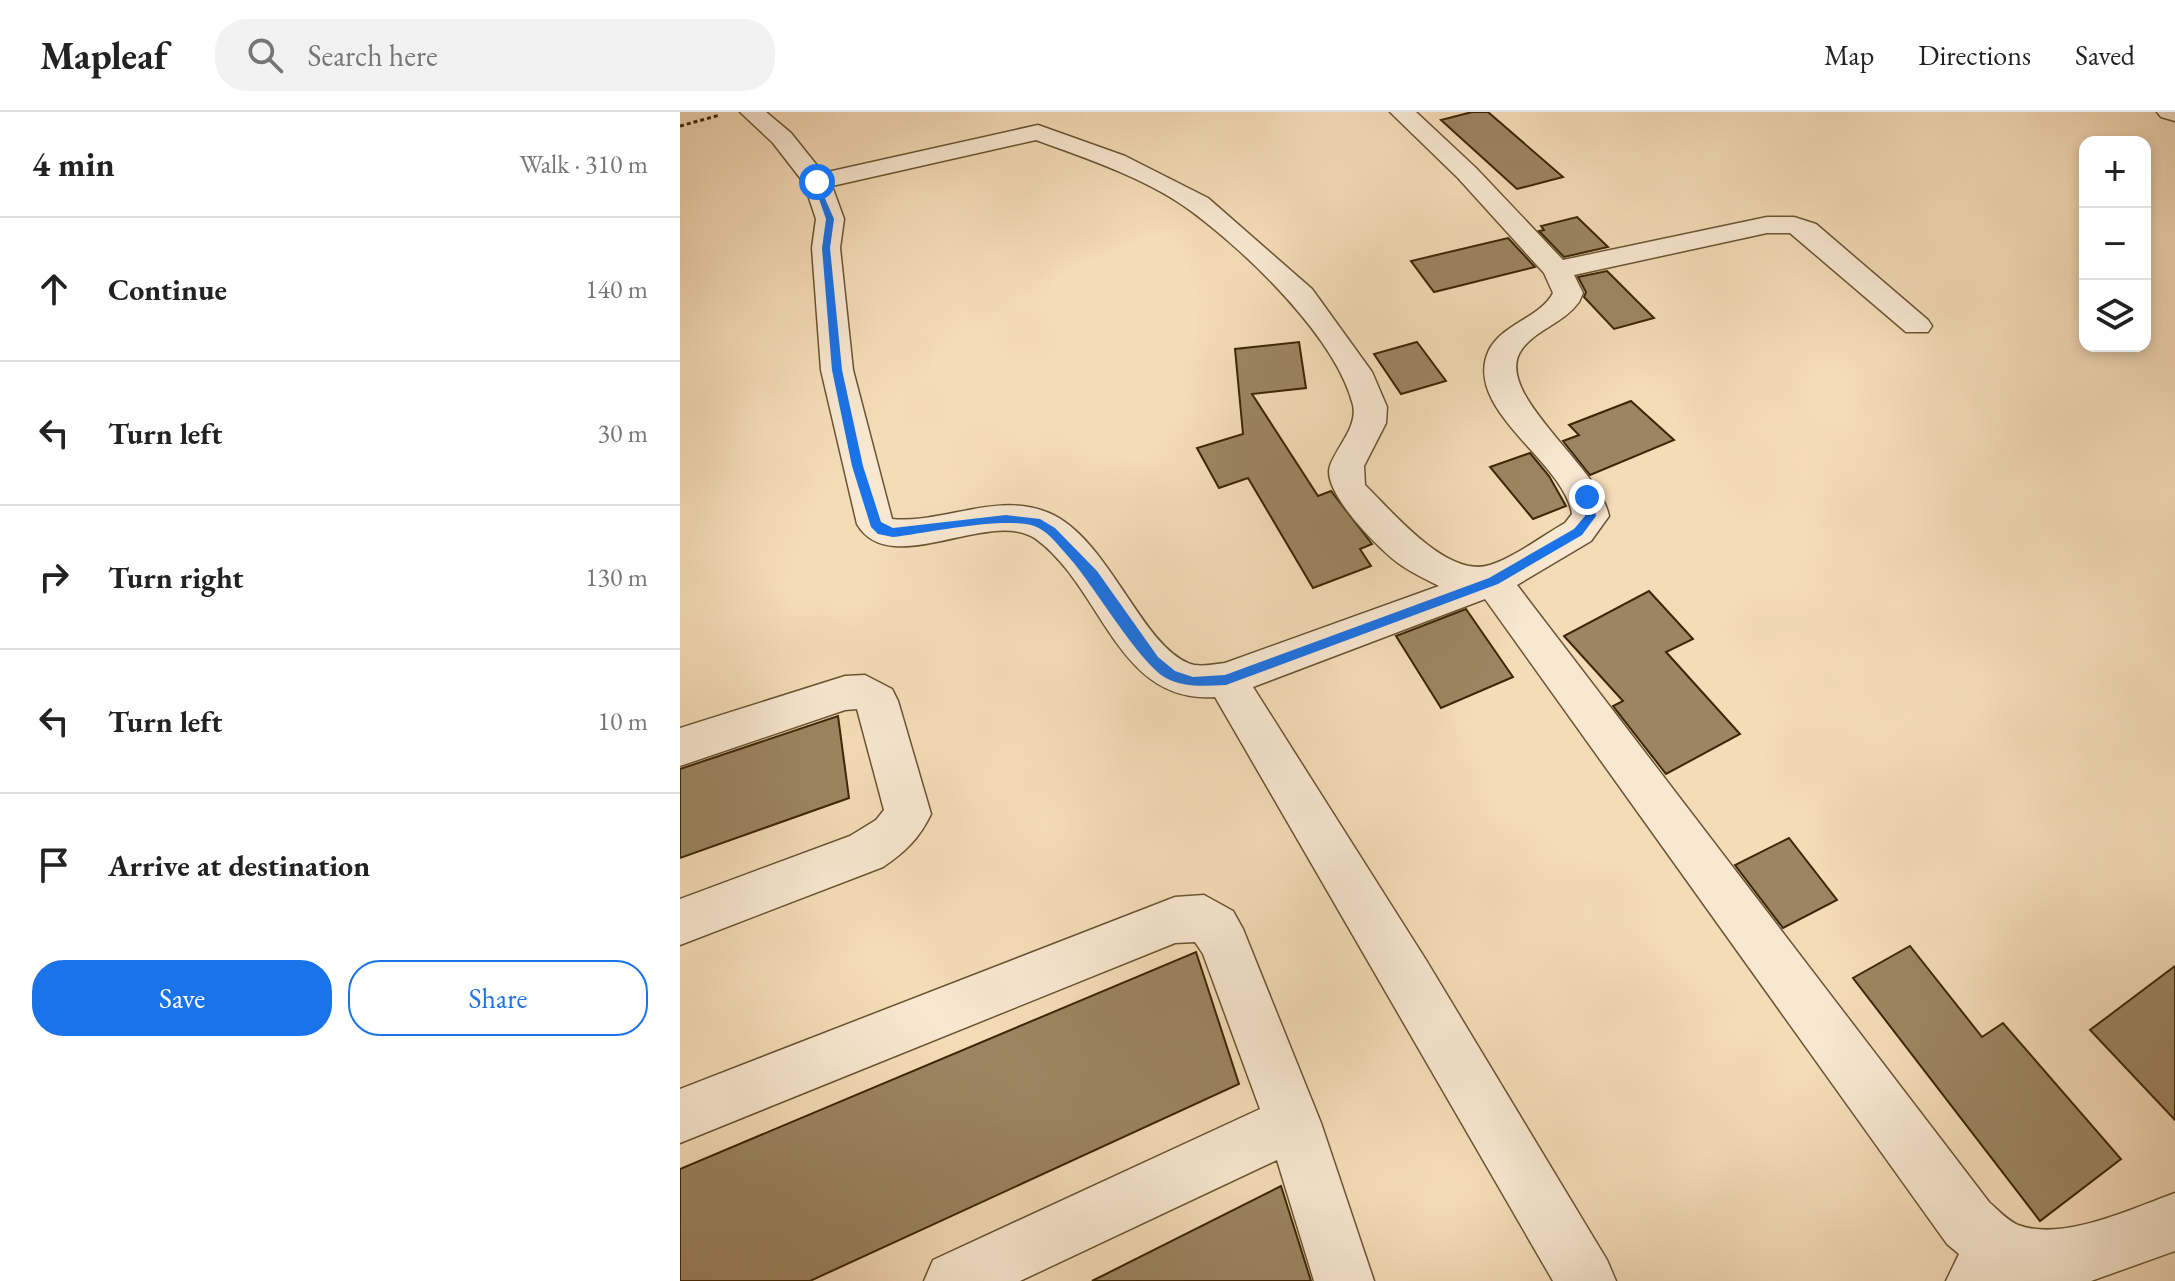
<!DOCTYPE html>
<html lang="en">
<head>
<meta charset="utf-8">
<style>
	:root { --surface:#fff; --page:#f2f2f2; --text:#222; --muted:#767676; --line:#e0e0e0; --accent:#1a73e8 }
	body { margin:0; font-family:"EB Garamond",serif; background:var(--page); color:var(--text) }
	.controls { position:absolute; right:24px; top:24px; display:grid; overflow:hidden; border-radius:16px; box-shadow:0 4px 12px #0003 }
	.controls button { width:72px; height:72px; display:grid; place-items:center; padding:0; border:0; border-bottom:2px solid var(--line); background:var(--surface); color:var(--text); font:40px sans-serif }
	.stop { position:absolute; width:24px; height:24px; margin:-18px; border:6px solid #1a73e8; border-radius:50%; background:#fff }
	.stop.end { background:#1a73e8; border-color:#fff; box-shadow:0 2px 8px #0008 }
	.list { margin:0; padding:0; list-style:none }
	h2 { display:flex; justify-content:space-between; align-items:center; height:104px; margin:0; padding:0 32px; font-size:34px }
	h2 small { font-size:26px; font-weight:400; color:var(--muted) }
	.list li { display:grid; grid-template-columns:52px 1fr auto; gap:24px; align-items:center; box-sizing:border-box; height:144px; padding:0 32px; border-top:2px solid var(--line) }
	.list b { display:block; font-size:30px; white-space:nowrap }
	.list em { font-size:26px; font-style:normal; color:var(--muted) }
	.actions { display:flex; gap:16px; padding:24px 32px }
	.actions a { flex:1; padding:18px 0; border:2px solid var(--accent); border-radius:32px; text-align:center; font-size:28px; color:var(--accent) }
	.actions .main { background:var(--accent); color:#fff }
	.icon { flex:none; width:44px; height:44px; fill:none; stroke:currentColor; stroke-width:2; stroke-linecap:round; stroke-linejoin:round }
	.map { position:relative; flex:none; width:1495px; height:1169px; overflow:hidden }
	header { display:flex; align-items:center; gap:48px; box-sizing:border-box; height:112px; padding:0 40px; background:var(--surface); border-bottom:2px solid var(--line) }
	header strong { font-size:38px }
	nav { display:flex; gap:44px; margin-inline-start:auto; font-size:28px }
	.search { width:560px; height:72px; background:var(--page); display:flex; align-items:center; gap:20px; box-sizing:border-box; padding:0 28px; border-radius:32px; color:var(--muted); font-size:30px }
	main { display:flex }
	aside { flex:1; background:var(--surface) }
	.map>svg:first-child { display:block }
	.building { fill:#9c8562; stroke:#3c2604; stroke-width:2 }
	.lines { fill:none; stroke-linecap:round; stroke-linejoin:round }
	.street-casing { stroke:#6a5431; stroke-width:3 }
	.path { stroke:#3c2604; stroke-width:3; stroke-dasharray:4 3; stroke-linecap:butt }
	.street { fill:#f8e8d1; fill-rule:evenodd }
	.route { fill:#1a73e8 }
</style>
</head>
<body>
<header>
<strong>Mapleaf</strong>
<div class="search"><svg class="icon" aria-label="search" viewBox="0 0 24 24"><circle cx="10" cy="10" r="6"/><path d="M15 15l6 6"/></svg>Search here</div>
<nav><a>Map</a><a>Directions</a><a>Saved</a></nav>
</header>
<main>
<aside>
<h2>4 min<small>Walk · 310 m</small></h2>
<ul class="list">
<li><svg class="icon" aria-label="ahead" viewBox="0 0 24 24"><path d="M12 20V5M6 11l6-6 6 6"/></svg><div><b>Continue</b></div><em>140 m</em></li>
<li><svg class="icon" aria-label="left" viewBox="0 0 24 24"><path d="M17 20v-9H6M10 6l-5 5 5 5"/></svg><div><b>Turn left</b></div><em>30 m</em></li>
<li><svg class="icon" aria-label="right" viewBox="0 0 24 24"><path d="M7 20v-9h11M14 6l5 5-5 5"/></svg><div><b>Turn right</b></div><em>130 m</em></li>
<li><svg class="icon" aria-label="left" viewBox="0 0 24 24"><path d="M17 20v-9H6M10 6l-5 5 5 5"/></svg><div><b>Turn left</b></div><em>10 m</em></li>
<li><svg class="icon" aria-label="arrive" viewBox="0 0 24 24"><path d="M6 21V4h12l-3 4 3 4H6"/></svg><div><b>Arrive at destination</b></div></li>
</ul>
<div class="actions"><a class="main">Save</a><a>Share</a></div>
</aside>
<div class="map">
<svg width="1495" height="1169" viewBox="0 0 1495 1169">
	<rect width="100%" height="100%" fill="#f5dcb8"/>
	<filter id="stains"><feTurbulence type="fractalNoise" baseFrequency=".0025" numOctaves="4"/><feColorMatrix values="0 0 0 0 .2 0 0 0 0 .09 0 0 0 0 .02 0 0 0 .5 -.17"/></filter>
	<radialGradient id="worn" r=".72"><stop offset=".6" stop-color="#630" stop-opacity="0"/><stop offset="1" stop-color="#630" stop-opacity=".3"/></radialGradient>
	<path class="building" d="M792,0H808L883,65L837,77L761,8Z
		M897,105L928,135L884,145L859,119L864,118L861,114Z
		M828,126L855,155L754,180L731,149Z
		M927,159L974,206L934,217L904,185L906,180L898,165Z
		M619,230L626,276L572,282L638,384L651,379L692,432L680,437L691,454L633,476L568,366L539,376L517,336L563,322L555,237Z
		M737,230L766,269L721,282L694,242Z
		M951,289L994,328L910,363L883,329L899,323L889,313Z
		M850,341L869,364L886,394L853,407L810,355Z
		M969,479L1013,527L986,540L1060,622L986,662L933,594L943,589L884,524Z
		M786,497L833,565L761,596L716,524Z
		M158,604L169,686L0,746V657Z
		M1109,726L1157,788L1103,816L1055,753Z
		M1230,834L1302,925L1323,911L1441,1047L1360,1109L1173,866Z
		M516,840L559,972L130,1169H0V1057Z
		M1495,854V1008L1410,918Z
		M601,1074L631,1169H412Z"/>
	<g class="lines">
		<defs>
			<path id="street" d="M60,0H86L111,21L143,61L358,13L445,44L528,86L632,177L692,260L707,295L706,311L684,354L685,373C712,399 767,467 810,453C835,445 862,424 885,411L892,402C884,349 781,297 809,238C823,211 860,206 873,181L864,161L778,66L710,0H736L796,56L883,148L1087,105H1114L1136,112L1248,208L1252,214L1248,220H1226L1110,121H1087L894,163L903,181L899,190C884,211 857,217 842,237C810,280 919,354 929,404L911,429L837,473L1309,1090C1318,1098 1327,1108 1338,1113C1383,1130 1453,1096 1495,1081V1139L1411,1169H1266L1279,1142L1267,1132L805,487L573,575L746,848L927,1148L936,1169H873L535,585C437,592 423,476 356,427C311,395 210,469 177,412L141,258L132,136L136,107L124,71L93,31ZM356,28C406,46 468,67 511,99C566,140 656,225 673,293C678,315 657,334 650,354C641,379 700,439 721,453C732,461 746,467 759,474L545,551C534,552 519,556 508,551C460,531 428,426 369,401C319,379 262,412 212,407L173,258L160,136L164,107L152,74Z
				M1477,0H1495V9L1481,5Z
				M185,563L212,577L218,589L251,702C239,727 225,740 203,755L0,833V787L170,724L196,708L204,698L177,597L165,598L0,654V616L165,564Z
				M524,783L553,799L563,817L641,1011L694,1169H634L597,1048L340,1169H244L253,1148L580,997L523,842L515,830L495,831L0,1031V977L495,785Z"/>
		</defs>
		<use href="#street" class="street-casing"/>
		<path class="path" d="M0,14L40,3"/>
		<use href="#street" class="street"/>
	</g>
	<path class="route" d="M137,68L154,107L150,136L162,258L183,354L201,410L213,416L326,403L360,407L375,416L417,459L478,545L495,559L513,565L545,563L809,466L894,417L905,404L903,382H911L916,404L902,423L818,472L546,573C525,574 505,576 486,566C457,549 414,472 386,442C377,432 367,418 354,414C323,404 247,421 213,425L198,422L191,415L172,354L152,258L142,136L146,107L133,70Z"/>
	<rect width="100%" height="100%" filter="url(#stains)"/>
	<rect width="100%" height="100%" fill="url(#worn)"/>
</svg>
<div class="controls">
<button>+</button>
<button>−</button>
<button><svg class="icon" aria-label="layers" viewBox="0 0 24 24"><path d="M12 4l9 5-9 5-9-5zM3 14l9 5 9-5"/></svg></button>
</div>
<div class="stop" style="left:137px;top:70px"></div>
<div class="stop end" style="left:907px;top:385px"></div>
</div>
</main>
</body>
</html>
